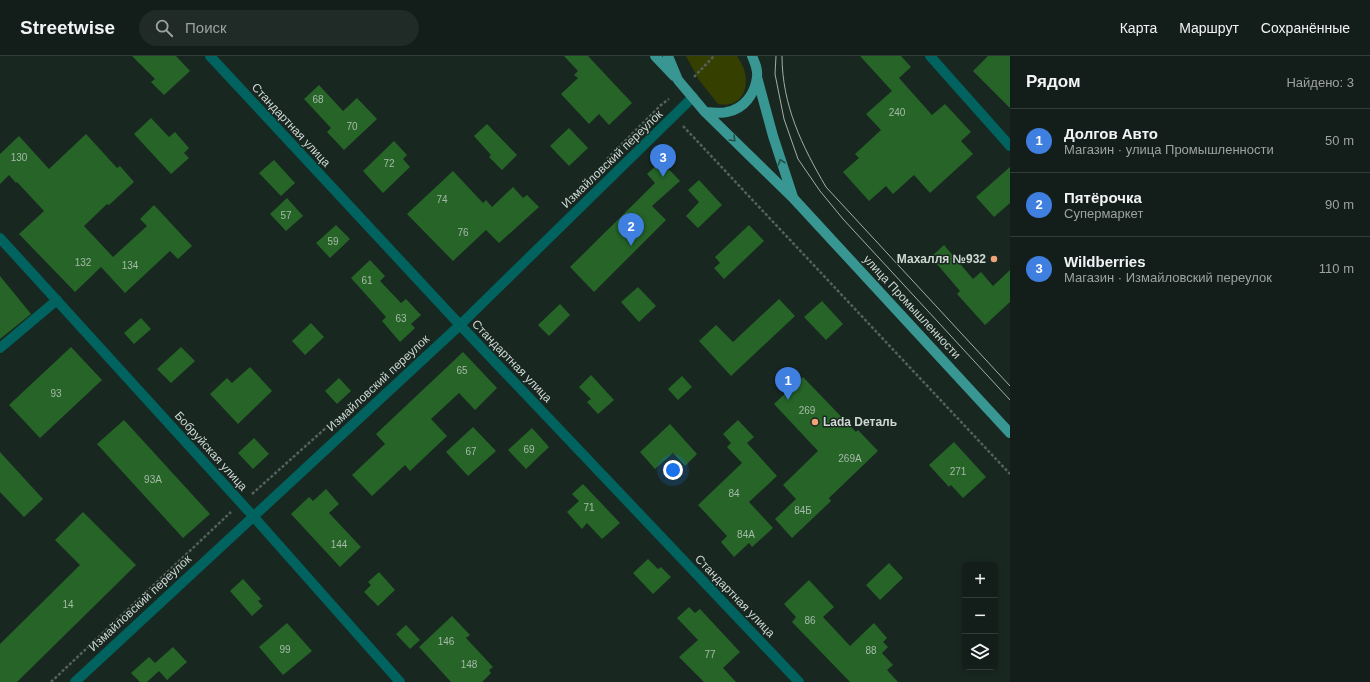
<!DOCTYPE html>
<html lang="ru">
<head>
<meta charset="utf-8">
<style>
	:root { --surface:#131d19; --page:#202a26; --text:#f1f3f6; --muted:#9da2a2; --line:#323b38; --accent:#efa377 }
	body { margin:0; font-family:Arial,sans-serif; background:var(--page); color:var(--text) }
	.controls { position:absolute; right:12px; bottom:12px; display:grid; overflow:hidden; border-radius:6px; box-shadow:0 2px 6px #0003 }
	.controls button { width:36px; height:36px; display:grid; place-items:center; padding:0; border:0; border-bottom:1px solid var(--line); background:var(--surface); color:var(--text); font:20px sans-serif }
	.you { position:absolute; left:673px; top:414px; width:14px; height:14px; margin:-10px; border:3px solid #fff; border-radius:50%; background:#1a73e8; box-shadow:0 0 0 6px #1a73e833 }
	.badge { display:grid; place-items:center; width:26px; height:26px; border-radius:50%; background:var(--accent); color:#fff; font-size:13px; font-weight:700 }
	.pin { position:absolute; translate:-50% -33px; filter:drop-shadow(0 1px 2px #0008) }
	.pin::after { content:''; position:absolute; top:21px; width:14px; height:12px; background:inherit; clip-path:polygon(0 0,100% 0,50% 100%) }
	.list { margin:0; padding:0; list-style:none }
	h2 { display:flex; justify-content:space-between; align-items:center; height:52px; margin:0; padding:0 16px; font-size:17px }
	h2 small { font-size:13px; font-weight:400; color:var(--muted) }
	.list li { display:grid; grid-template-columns:26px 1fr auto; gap:12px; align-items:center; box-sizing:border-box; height:64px; padding:0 16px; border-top:1px solid var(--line) }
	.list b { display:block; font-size:15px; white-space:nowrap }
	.list p { margin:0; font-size:13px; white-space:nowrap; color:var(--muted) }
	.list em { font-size:13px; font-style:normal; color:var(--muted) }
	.icon { flex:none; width:22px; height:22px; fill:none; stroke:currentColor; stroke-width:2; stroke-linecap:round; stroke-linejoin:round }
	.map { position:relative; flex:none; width:1010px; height:626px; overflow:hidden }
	header { display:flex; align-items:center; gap:24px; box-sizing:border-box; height:56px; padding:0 20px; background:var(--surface); border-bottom:1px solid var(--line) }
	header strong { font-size:19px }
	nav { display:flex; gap:22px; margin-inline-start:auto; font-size:14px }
	.search { width:280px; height:36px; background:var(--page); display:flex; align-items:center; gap:10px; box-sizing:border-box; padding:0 14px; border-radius:22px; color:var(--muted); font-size:15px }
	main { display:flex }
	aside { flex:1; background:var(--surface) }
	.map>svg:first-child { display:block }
	.green { fill:#343f00 }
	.building { fill:#266427 }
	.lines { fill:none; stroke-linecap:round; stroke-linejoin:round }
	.path { stroke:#55615c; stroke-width:2.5; stroke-dasharray:3 2; stroke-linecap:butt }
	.minor { stroke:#00635f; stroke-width:10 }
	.major { stroke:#389792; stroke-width:10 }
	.tram { stroke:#a3ada9; stroke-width:1 }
	.oneway { stroke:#244e49 }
	.poi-dot { fill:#efa377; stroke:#192721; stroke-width:1.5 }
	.labels { text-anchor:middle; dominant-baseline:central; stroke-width:3; stroke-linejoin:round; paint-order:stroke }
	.number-label { font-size:10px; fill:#a5bba9 }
	.street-label { font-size:12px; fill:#cfd8d4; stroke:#192721 }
	.poi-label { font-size:12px; font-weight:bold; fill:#cfd8d4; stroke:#192721; text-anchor:end }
</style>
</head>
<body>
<header>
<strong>Streetwise</strong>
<div class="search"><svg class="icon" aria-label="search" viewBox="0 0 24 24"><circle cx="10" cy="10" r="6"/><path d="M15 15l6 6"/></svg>Поиск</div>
<nav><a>Карта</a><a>Маршрут</a><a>Сохранённые</a></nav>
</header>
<main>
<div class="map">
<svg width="1010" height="626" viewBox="0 0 1010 626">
	<rect width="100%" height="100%" fill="#192721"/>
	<path class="green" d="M686,0H737C740,5 744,11 745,17C749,37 739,52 718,48L699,24Z"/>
	<path class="building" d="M132,0H176L190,15L164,39L151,26L155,23Z
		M564,0H588L632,47L609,69L599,58L589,68L561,38L578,22L574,19L578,15Z
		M860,0H901L911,11L899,22L932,59L945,48L971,76L961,85L973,98L930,137L914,119L893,138L886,130L869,145L843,116L859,102L855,98L881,74L866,58L892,35Z
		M988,0H1010V52L973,15Z
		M319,29L343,55L357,42L377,63L344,94L327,76L331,72L304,43Z
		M151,62L169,81L175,76L189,92L184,97L189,102L171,118L134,78Z
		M487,68L517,99L502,114L489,101L491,99L474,80Z
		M569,72L588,92L569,110L550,90Z
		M86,78L117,112L120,110L134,126L109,149L107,148L84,170L113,201L147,170L140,163L154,149L192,190L178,203L170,195L125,237L101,211L75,236L19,178L44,155L17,126L16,127L9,119L0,128V98L19,80L49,113Z
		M394,85L407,99L403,103L410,111L383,137L363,115Z
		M274,104L295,127L281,140L259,117Z
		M661,105L680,125L652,150L666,164L594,236L570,211L655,127L647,118Z
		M1010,111V147L994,161L976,141Z
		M453,115L483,147L486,144L492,151L513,131L523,142L527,139L539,151L499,187L486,174L453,205L407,158Z
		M699,124L722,149L698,172L686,160L699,146L688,134Z
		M287,142L303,160L286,175L270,158Z
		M336,169L350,183L330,202L316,187Z
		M749,169L764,185L724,223L714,212L720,207L715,201Z
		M944,189L973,223L981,216L993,230L1010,214V246L985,269L957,238L960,235L931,201Z
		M370,204L385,220L380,225L401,247L406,243L421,259L411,268L415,272L400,286L382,265L386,261L351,222Z
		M0,220L31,258L0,283Z
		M638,231L656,250L639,266L621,246Z
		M779,243L795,260L731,320L699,285L716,269L733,286Z
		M822,245L843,268L826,284L804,261Z
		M560,248L570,259L549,280L538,269Z
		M141,262L151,273L134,288L124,277Z
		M311,267L324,281L305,299L292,285Z
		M71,291L102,324L40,382L9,349Z
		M181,291L195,305L171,327L157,313Z
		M463,296L497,332L475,354L459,337L431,363L447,380L410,415L405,409L372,440L352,419L385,388L376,378Z
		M250,311L272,335L238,368L210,338L227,322L232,327Z
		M591,319L614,344L598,358L587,346L591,343L579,331Z
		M682,320L692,331L678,344L668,333Z
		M803,321L856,376L858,374L878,395L829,442L831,445L792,482L775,463L796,443L783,429L818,395L774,348Z
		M339,322L351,335L337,348L325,335Z
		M124,364L210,458L183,482L97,388Z
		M738,364L754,381L747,387L777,420L749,446L773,472L752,491L749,487L734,501L721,486L727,480L698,449L742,407L727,391L731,387L723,378Z
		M670,368L697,398L685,410L673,397L655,413L640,396Z
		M473,371L496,395L468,420L446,396Z
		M532,372L549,391L526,413L508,394Z
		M254,382L269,398L253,413L238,397Z
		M954,386L986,421L963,442L951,429L949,431L929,409Z
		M0,396L43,443L24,461L0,436Z
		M583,428L620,467L602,483L587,467L582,473L567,456L579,445L572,438Z
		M326,433L339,448L329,457L361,491L340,511L291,458L309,441L313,445Z
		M83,456L136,509L17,626H0V588L80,509L55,484Z
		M648,503L658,513L661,511L671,521L653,538L633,517Z
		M889,507L903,522L880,544L866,529Z
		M379,516L395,534L378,550L364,536L371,529L368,526Z
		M243,523L261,543L258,545L263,550L252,560L230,535Z
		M809,524L834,551L823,561L850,590L874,567L887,582L883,586L888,591L882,597L893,609L887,614L898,626H850L792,566L796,561L784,548Z
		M689,551L695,557L700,553L740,596L723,612L736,626H704L679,601L698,584L677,562Z
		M452,560L470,579L466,582L493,611L489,614L491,617L482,626H451L419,591Z
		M287,567L312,595L283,619L259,591Z
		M406,569L420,584L410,593L396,578Z
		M173,591L187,606L167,624L159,615L147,626H140L131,617L149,601L155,607Z"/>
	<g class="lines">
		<path class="path" d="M694,21L714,0
			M683,70L1010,418
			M607,103L661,49L669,43
			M252,438L338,361
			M51,626L231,456"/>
		<path class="minor" d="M210,0L460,269L799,626
			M930,0L1010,90
			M0,182L253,460L400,626
			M0,292L57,244
			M75,626L460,269L693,41"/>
		<path class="major" d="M655,0L674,20
			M668,0L678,24L705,56L794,143L1010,377
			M757,21L773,80L793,141
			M705,56C712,56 721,58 727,56C744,53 755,38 757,21C758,13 755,7 752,0"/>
		<path class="tram" d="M776,0L775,18L784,63L798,103L820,135L843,163L1010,344
			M782,0C782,49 802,90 826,131L1010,330"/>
	</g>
	<defs><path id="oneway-chevron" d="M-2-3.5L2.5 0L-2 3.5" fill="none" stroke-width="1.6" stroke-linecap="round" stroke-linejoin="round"/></defs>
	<g class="oneway">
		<use href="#oneway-chevron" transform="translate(733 83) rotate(45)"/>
		<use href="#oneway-chevron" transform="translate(781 106) rotate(-109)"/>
	</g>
	<g class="poi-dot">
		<circle cx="994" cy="203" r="4"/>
		<circle cx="815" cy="366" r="4"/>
	</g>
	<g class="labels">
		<g class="number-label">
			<text x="318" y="43">68</text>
			<text x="897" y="56">240</text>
			<text x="352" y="70">70</text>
			<text x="19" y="101">130</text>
			<text x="389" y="107">72</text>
			<text x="442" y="143">74</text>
			<text x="286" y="159">57</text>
			<text x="463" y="176">76</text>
			<text x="333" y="185">59</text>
			<text x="83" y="206">132</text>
			<text x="130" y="209">134</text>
			<text x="367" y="224">61</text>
			<text x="401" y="262">63</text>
			<text x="462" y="314">65</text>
			<text x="56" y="337">93</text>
			<text x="807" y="354">269</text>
			<text x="529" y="393">69</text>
			<text x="471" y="395">67</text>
			<text x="850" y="402">269А</text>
			<text x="958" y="415">271</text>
			<text x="153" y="423">93А</text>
			<text x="734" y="437">84</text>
			<text x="589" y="451">71</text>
			<text x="803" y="454">84Б</text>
			<text x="746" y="478">84А</text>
			<text x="339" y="488">144</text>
			<text x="68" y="548">14</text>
			<text x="810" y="564">86</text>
			<text x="446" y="585">146</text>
			<text x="285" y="593">99</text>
			<text x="871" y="594">88</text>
			<text x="710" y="598">77</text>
			<text x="469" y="608">148</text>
		</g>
		<g class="street-label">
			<text transform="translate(291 69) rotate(47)">Стандартная улица</text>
			<text transform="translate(612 103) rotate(-44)">Измайловский переулок</text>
			<text transform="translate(912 251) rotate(47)">улица Промышленности</text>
			<text transform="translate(512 305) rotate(46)">Стандартная улица</text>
			<text transform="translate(378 327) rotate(-43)">Измайловский переулок</text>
			<text transform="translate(211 395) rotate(48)">Бобруйская улица</text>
			<text transform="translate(735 540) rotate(46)">Стандартная улица</text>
			<text transform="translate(140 547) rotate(-43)">Измайловский переулок</text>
		</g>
		<g class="poi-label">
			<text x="986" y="203">Махалля №932</text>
			<text x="823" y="366" text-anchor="start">Lada Dеталь</text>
		</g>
	</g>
</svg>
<div class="controls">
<button>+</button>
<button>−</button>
<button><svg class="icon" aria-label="layers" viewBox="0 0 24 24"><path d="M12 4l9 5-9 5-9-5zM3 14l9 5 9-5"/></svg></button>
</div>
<div class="you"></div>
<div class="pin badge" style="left:788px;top:344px;background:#3f7fe0">1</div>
<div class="pin badge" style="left:631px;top:190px;background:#3f7fe0">2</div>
<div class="pin badge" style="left:663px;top:121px;background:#3f7fe0">3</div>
</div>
<aside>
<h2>Рядом<small>Найдено: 3</small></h2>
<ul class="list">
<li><span class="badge" style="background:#3f7fe0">1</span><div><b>Долгов Авто</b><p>Магазин · улица Промышленности</p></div><em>50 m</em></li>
<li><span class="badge" style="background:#3f7fe0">2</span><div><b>Пятёрочка</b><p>Супермаркет</p></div><em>90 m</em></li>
<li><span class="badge" style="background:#3f7fe0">3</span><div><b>Wildberries</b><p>Магазин · Измайловский переулок</p></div><em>110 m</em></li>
</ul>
</aside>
</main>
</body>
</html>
